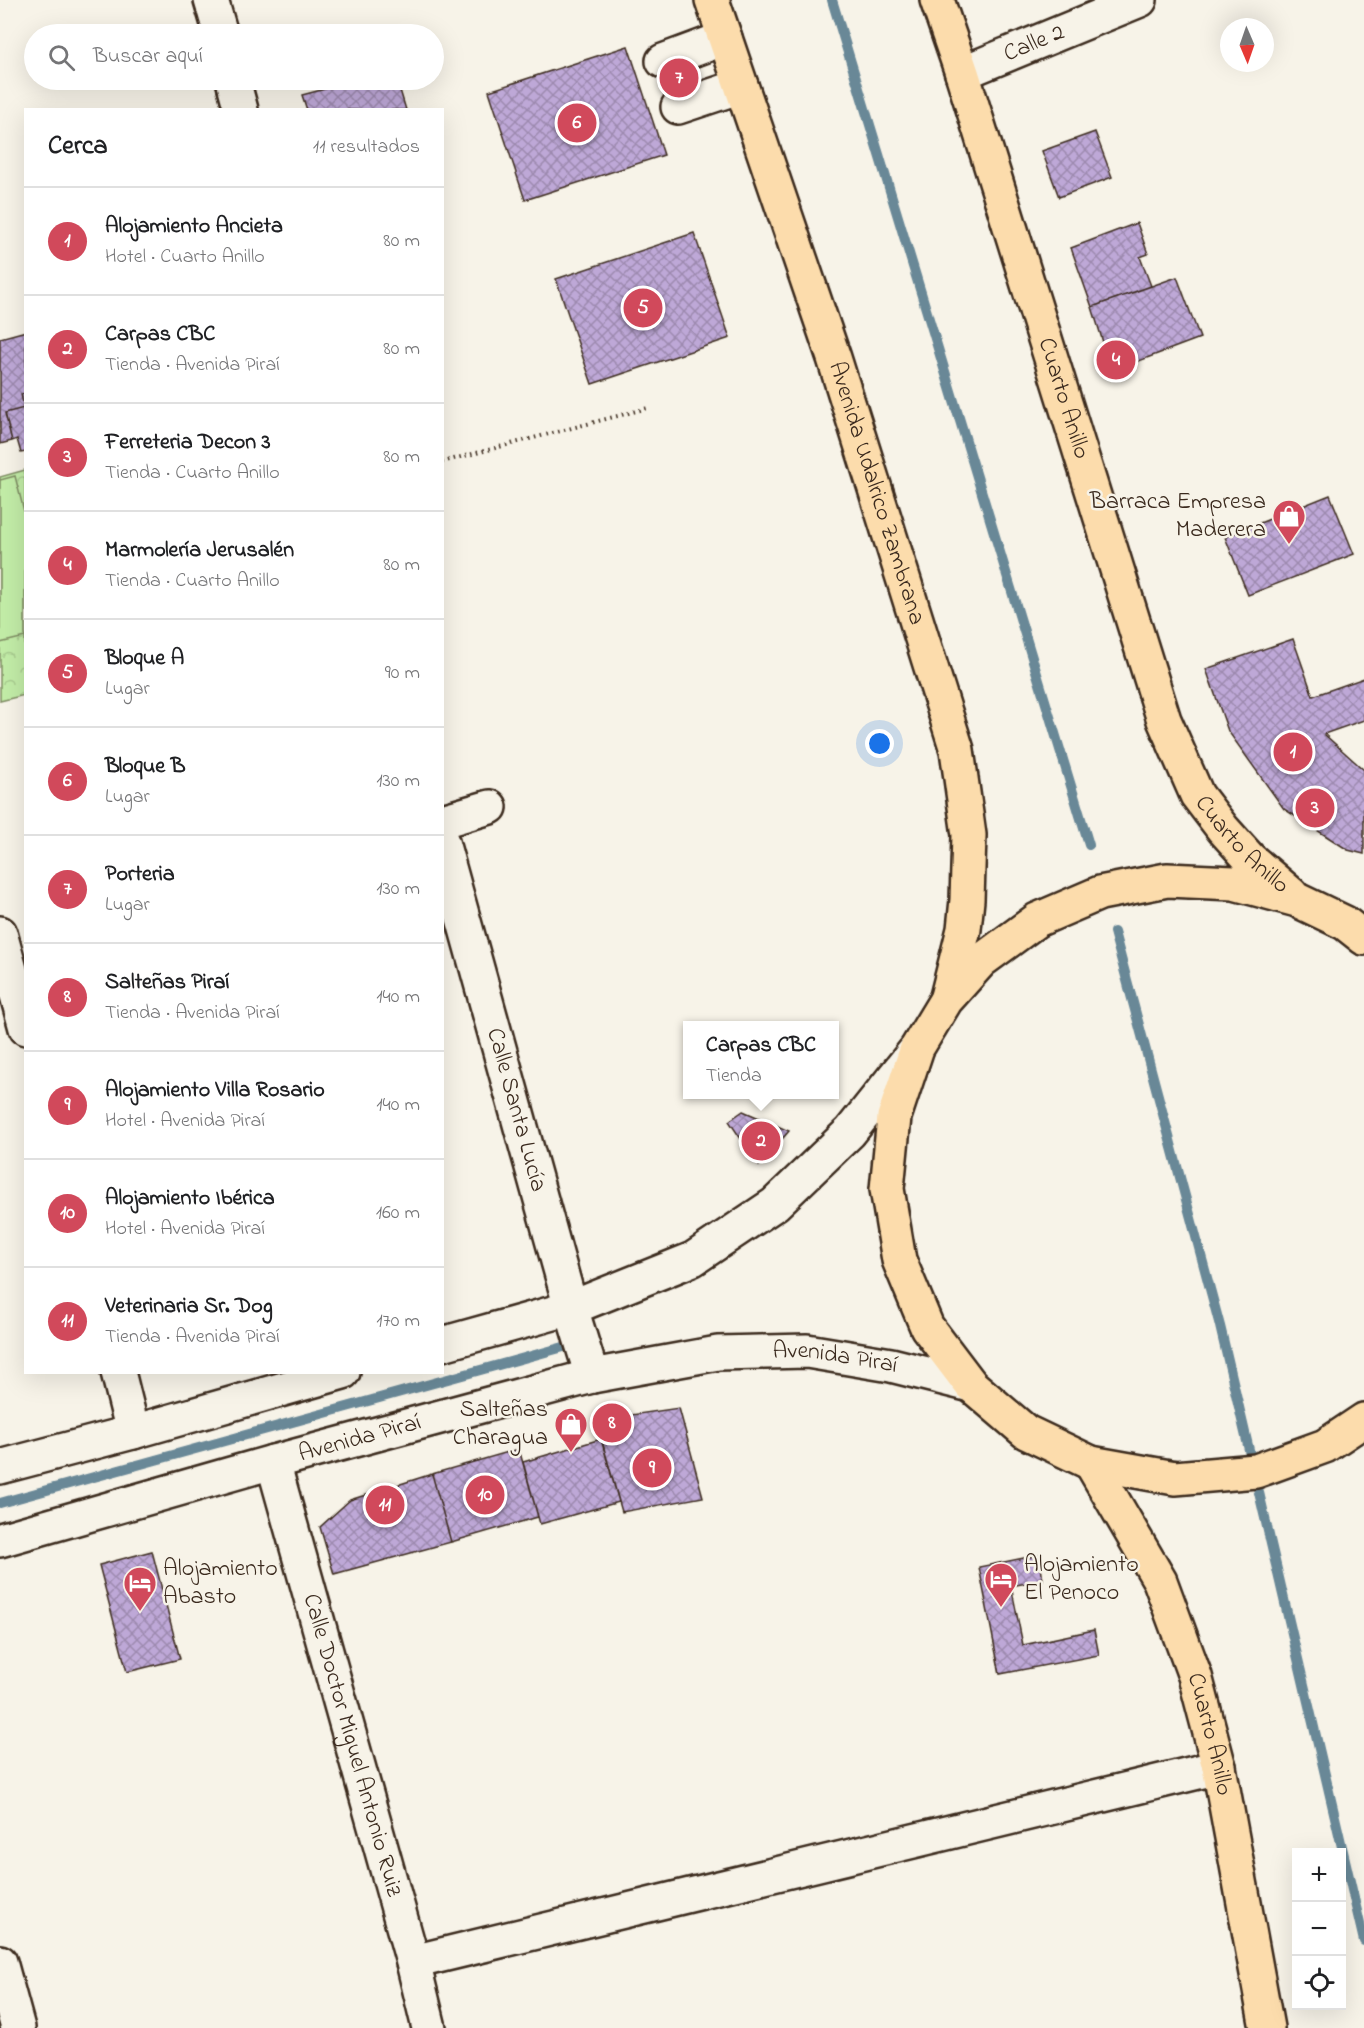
<!DOCTYPE html>
<html lang="es">
<head>
<meta charset="utf-8">
<style>
	:root { --surface:#fff; --page:#f6f6f6; --text:#202124; --muted:#757577; --line:#e0e0e0; --accent:#d1495b }
	body { margin:0; font-family:"Indie Flower",sans-serif; background:var(--page); color:var(--text) }
	.controls { position:absolute; right:18px; bottom:18px; display:grid; overflow:hidden; border-radius:0px; box-shadow:0 6px 24px #0002 }
	.controls button { width:54px; height:54px; display:grid; place-items:center; padding:0; border:0; border-bottom:2px solid var(--line); background:var(--surface); color:var(--text); font:30px sans-serif }
	.compass { position:absolute; left:1220px; top:18px; width:54px; height:54px; border-radius:50%; background:var(--surface); box-shadow:0 6px 24px #0002; rotate:178deg }
	.you { position:absolute; left:880px; top:744px; width:21px; height:21px; margin:-15px; border:4px solid #fff; border-radius:50%; background:#1a73e8; box-shadow:0 0 0 9px #1a73e833 }
	.badge { display:grid; place-items:center; width:39px; height:39px; border-radius:50%; background:var(--accent); color:#fff; font-size:20px; font-weight:700 }
	.pin { position:absolute; translate:-50% -50%; border:3px solid #fff; box-shadow:0 2px 6px #0006 }
	.popup { position:absolute; left:683px; top:1021px; width:156px; height:78px; box-sizing:border-box; display:grid; place-content:center; border-radius:0px; background:var(--surface); filter:drop-shadow(0 2px 4px #0005); font-size:20px; white-space:nowrap; color:var(--muted) }
	.popup b { font-size:22px; color:var(--text) }
	.popup::after { content:''; position:absolute; left:50%; top:100%; margin-left:-12px; border:12px solid transparent; border-top-color:var(--surface) }
	.list { margin:0; padding:0; list-style:none }
	h2 { display:flex; justify-content:space-between; align-items:center; height:78px; margin:0; padding:0 24px; font-size:26px }
	h2 small { font-size:20px; font-weight:400; color:var(--muted) }
	.list li { display:grid; grid-template-columns:39px 1fr auto; gap:18px; align-items:center; box-sizing:border-box; height:108px; padding:0 24px; border-top:2px solid var(--line) }
	.list b { display:block; font-size:22px; white-space:nowrap }
	.list p { margin:0; font-size:20px; white-space:nowrap; color:var(--muted) }
	.list em { font-size:20px; font-style:normal; color:var(--muted) }
	.icon { flex:none; width:33px; height:33px; fill:none; stroke:currentColor; stroke-width:2; stroke-linecap:round; stroke-linejoin:round }
	.map { position:relative; flex:none; width:1364px; height:2028px; overflow:hidden }
	.search { position:absolute; background:var(--surface); box-shadow:0 6px 24px #0002; left:24px; top:24px; width:420px; height:66px; display:flex; align-items:center; gap:15px; box-sizing:border-box; padding:0 21px; border-radius:33px; color:var(--muted); font-size:22px }
	.panel { position:absolute; background:var(--surface); box-shadow:0 6px 24px #0002; left:24px; top:108px; width:420px; height:1266px; border-radius:0px }
	.map>svg:first-child { display:block }
	.park { fill:url(#park-crowns); stroke:#7e8b62; stroke-width:1.5 }
	.garden { fill:#c2eca7; stroke:#7e8b62; stroke-width:1.5 }
	.lines { fill:none; stroke-linecap:round; stroke-linejoin:round }
	.stream { stroke:#698897; stroke-width:10 }
	.building { fill:url(#building-cross-hatch); stroke:#3b2a1e; stroke-width:1.5 }
	.street-casing { stroke:#3b2a1e; stroke-width:38 }
	.secondary-casing { stroke:#3b2a1e; stroke-width:38 }
	.highway-casing { stroke:#3b2a1e; stroke-width:38 }
	.path { stroke:#3b2a1e; stroke-width:4; stroke-dasharray:1.5 4.5; stroke-linecap:butt }
	.street { stroke:#f7f3e8; stroke-width:33 }
	.secondary { stroke:#f7f3e8; stroke-width:33 }
	.highway { stroke:#fcdcac; stroke-width:33 }
	.labels { text-anchor:middle; dominant-baseline:central; stroke-width:5; stroke-linejoin:round; paint-order:stroke }
	.street-label { font-size:24px; fill:#3b2a1e; stroke:#f7f3e8 }
	.poi-label { font-size:24px; fill:#3b2a1e; stroke:#f7f3e8; text-anchor:end }
</style>
</head>
<body>
<div class="map">
<svg width="1364" height="2028" viewBox="0 0 1364 2028">
	<defs>
		<pattern id="park-crowns" width="20" height="18" patternUnits="userSpaceOnUse" patternTransform="scale(1.5)"><rect width="20" height="18" fill="#c2eca7"/><path d="M2 6a3 3 0 1 1 6 0M12 15a3 3 0 1 1 6 0" fill="none" stroke="#a8cb8f"/></pattern>
		<pattern id="building-cross-hatch" width="8" height="8" patternUnits="userSpaceOnUse" patternTransform="scale(1.5)"><rect width="8" height="8" fill="#bea8d7"/><path d="M0 0l8 8M0 8l8-8" fill="none" stroke="#9c89ae"/></pattern>
	</defs>
	<rect width="100%" height="100%" fill="#f7f3e8"/>
	<filter id="ink" filterUnits="userSpaceOnUse"><feTurbulence type="fractalNoise" baseFrequency=".0167" numOctaves="2"/><feDisplacementMap in="SourceGraphic" scale="12" xChannelSelector="R" yChannelSelector="G"/><feConvolveMatrix kernelMatrix="1 2 1 2 8 2 1 2 1" color-interpolation-filters="sRGB"/></filter>
	<g filter="url(#ink)">
		<path class="park" d="M25,470V695L0,701V477Z"/>
		<path class="garden" d="M15,476L25,515V637L0,643V480Z"/>
		<g class="lines">
			<path class="stream" d="M832,0L1089,845
				M1114,932L1220,1326L1364,1941
				M0,1503L578,1343"/>
		</g>
		<path class="building" d="M628,46L664,155L525,200L489,91Z
			M681,69L687,85L676,89L670,72Z
			M359,80H397L406,110H307L302,95Z
			M1095,132L1112,177L1059,197L1042,151Z
			M1137,223L1148,254L1140,257L1151,286L1092,307L1071,248Z
			M694,233L730,338L592,384L556,279Z
			M1177,277L1200,338L1112,371L1092,307Z
			M26,331V393L21,394L24,408L5,413L12,441L0,444V338Z
			M26,393V452L21,453L17,439L12,441L5,413L24,408L21,394Z
			M1330,495L1354,554L1248,595L1225,537Z
			M1293,639L1313,696L1364,678V720L1324,734L1364,770V854L1348,850L1284,809L1228,731L1206,669Z
			M743,1111L789,1131L759,1166L729,1121Z
			M679,1408L703,1497L622,1512L596,1420Z
			M601,1439L619,1502L540,1524L523,1462Z
			M519,1449L538,1517L451,1542L432,1474Z
			M432,1474L451,1542L334,1574L320,1527L350,1500Z
			M152,1551L180,1659L127,1672L99,1565Z
			M1039,1555L1043,1580L1011,1586L1023,1645L1094,1630L1099,1655L1000,1674L979,1567Z"/>
		<g class="lines">
			<defs>
				<g id="street">
					<path d="M211,0L221,34"/>
					<path d="M663,61L725,38"/>
					<path id="s1" d="M962,73L1140,0"/>
					<path d="M233,80L241,110"/>
					<path d="M678,107L741,86"/>
					<path d="M442,821L490,807"/>
					<path id="s2" d="M442,842L571,1308L592,1376"/>
					<path d="M0,933L26,1028"/>
					<path d="M118,1372L133,1432"/>
					<path id="s3" d="M273,1462L413,1962L429,2028"/>
					<path d="M0,1962L18,2028"/>
					<path d="M413,1962L1219,1767"/>
				</g>
				<g id="secondary">
					<path d="M442,1344L571,1308L693,1259L775,1204L850,1132L914,1052"/>
					<path d="M0,1467L133,1432L343,1372"/>
					<path id="s4" d="M0,1540L273,1462L592,1376L718,1353L807,1351L891,1365L971,1385"/>
				</g>
				<g id="highway">
					<path id="s5" d="M712,0L834,358L957,750L969,835L967,900L964,929L947,997"/>
					<path id="s6" d="M937,0L962,73L1164,720L1197,795L1223,829L1250,859L1291,894"/>
					<path d="M1364,938L1345,923L1297,900L1234,883L1167,880L1100,893L1037,920L981,961L946,1000L917,1048L894,1117L887,1189L899,1260L927,1327L971,1385L1026,1432L1091,1463L1175,1478L1256,1471L1325,1446L1364,1420"/>
					<path id="s7" d="M1091,1463L1160,1581L1195,1676L1219,1767L1267,2028"/>
				</g>
			</defs>
			<use href="#street" class="street-casing"/>
			<use href="#secondary" class="secondary-casing"/>
			<use href="#highway" class="highway-casing"/>
			<path class="path" d="M442,462L648,408"/>
			<use href="#street" class="street"/>
			<use href="#secondary" class="secondary"/>
			<use href="#highway" class="highway"/>
		</g>
	</g>
	<defs>
		<symbol id="shop-pin" viewBox="-11 -11 22 30"><path d="M0 17L-7.5 6A9.5 9.5 0 1 1 7.5 6Z" fill="#d1495b" stroke="#f7f3e8"/><path d="M-5-2.5h2.3a2.7 3.5 0 0 1 5.4 0H5L5.5 6h-11ZM-1.5-2.5h3a1.5 2.3 0 0 0-3 0Z" fill="#fff"/></symbol>
		<symbol id="hotel-pin" viewBox="-11 -11 22 30"><path d="M0 17L-7.5 6A9.5 9.5 0 1 1 7.5 6Z" fill="#d1495b" stroke="#f7f3e8"/><path d="M-6-4.5h1.5V1H6V5H4.5V3h-9V5H-6ZM-4 0a1.8 1.8 0 1 1 3.6 0ZM.5 0V-2.5h3Q6-2.5 6 0Z" fill="#fff"/></symbol>
	</defs>
	<g fill-rule="evenodd">
		<use href="#shop-pin" x="1270" y="497" width="38" height="52"/>
		<use href="#shop-pin" x="552" y="1405" width="38" height="52"/>
		<use href="#hotel-pin" x="982" y="1560" width="38" height="52"/>
		<use href="#hotel-pin" x="121" y="1564" width="38" height="52"/>
	</g>
	<g class="labels">
		<g class="street-label">
			<text stroke="none"><textPath href="#s1" startOffset="78">Calle 2</textPath></text>
			<text stroke="none"><textPath href="#s6" startOffset="418">Cuarto Anillo</textPath></text>
			<text stroke="none"><textPath href="#s5" startOffset="520">Avenida Udalrico Zambrana</textPath></text>
			<text stroke="none"><textPath href="#s6" startOffset="904">Cuarto Anillo</textPath></text>
			<text stroke="none"><textPath href="#s2" startOffset="278">Calle Santa Lucía</textPath></text>
			<text stroke="none"><textPath href="#s4" startOffset="860">Avenida Piraí</textPath></text>
			<text stroke="none"><textPath href="#s4" startOffset="374">Avenida Piraí</textPath></text>
			<text stroke="none"><textPath href="#s7" startOffset="298">Cuarto Anillo</textPath></text>
			<text stroke="none"><textPath href="#s3" startOffset="294">Calle Doctor Miguel Antonio Ruiz</textPath></text>
		</g>
		<g class="poi-label">
			<text x="1266" y="502">Barraca Empresa<tspan x="1266" dy="28">Maderera</tspan></text>
			<text x="548" y="1410">Salteñas<tspan x="548" dy="28">Charagua</tspan></text>
			<text x="1024" y="1565" text-anchor="start">Alojamiento<tspan x="1024" dy="28">El Penoco</tspan></text>
			<text x="163" y="1569" text-anchor="start">Alojamiento<tspan x="163" dy="28">Abasto</tspan></text>
		</g>
	</g>
</svg>
<div class="controls">
<button>+</button>
<button>−</button>
<button><svg class="icon" aria-label="locate" viewBox="0 0 24 24"><circle cx="12" cy="12" r="6"/><path d="M12 2v4M12 18v4M2 12h4M18 12h4"/></svg></button>
</div>
<svg class="compass" viewBox="-18 -18 36 36"><path d="M0-13l5 13h-10z" fill="#e53935"/><path d="M0 13l5-13h-10z" fill="#757577"/></svg>
<div class="you"></div>
<div class="pin badge" style="left:1293px;top:752px">1</div>
<div class="pin badge" style="left:761px;top:1141px">2</div>
<div class="popup"><b>Carpas CBC</b>Tienda</div>
<div class="pin badge" style="left:1315px;top:808px">3</div>
<div class="pin badge" style="left:1116px;top:360px">4</div>
<div class="pin badge" style="left:643px;top:308px">5</div>
<div class="pin badge" style="left:577px;top:123px">6</div>
<div class="pin badge" style="left:679px;top:78px">7</div>
<div class="pin badge" style="left:612px;top:1423px">8</div>
<div class="pin badge" style="left:652px;top:1468px">9</div>
<div class="pin badge" style="left:485px;top:1495px">10</div>
<div class="pin badge" style="left:385px;top:1505px">11</div>
<div class="search"><svg class="icon" aria-label="search" viewBox="0 0 24 24"><circle cx="10" cy="10" r="6"/><path d="M15 15l6 6"/></svg>Buscar aquí</div>
<section class="panel">
<h2>Cerca<small>11 resultados</small></h2>
<ul class="list">
<li><span class="badge">1</span><div><b>Alojamiento Ancieta</b><p>Hotel · Cuarto Anillo</p></div><em>80 m</em></li>
<li><span class="badge">2</span><div><b>Carpas CBC</b><p>Tienda · Avenida Piraí</p></div><em>80 m</em></li>
<li><span class="badge">3</span><div><b>Ferreteria Decon 3</b><p>Tienda · Cuarto Anillo</p></div><em>80 m</em></li>
<li><span class="badge">4</span><div><b>Marmolería Jerusalén</b><p>Tienda · Cuarto Anillo</p></div><em>80 m</em></li>
<li><span class="badge">5</span><div><b>Bloque A</b><p>Lugar</p></div><em>90 m</em></li>
<li><span class="badge">6</span><div><b>Bloque B</b><p>Lugar</p></div><em>130 m</em></li>
<li><span class="badge">7</span><div><b>Porteria</b><p>Lugar</p></div><em>130 m</em></li>
<li><span class="badge">8</span><div><b>Salteñas Piraí</b><p>Tienda · Avenida Piraí</p></div><em>140 m</em></li>
<li><span class="badge">9</span><div><b>Alojamiento Villa Rosario</b><p>Hotel · Avenida Piraí</p></div><em>140 m</em></li>
<li><span class="badge">10</span><div><b>Alojamiento Ibérica</b><p>Hotel · Avenida Piraí</p></div><em>160 m</em></li>
<li><span class="badge">11</span><div><b>Veterinaria Sr. Dog</b><p>Tienda · Avenida Piraí</p></div><em>170 m</em></li>
</ul>
</section>
</div>
</body>
</html>
